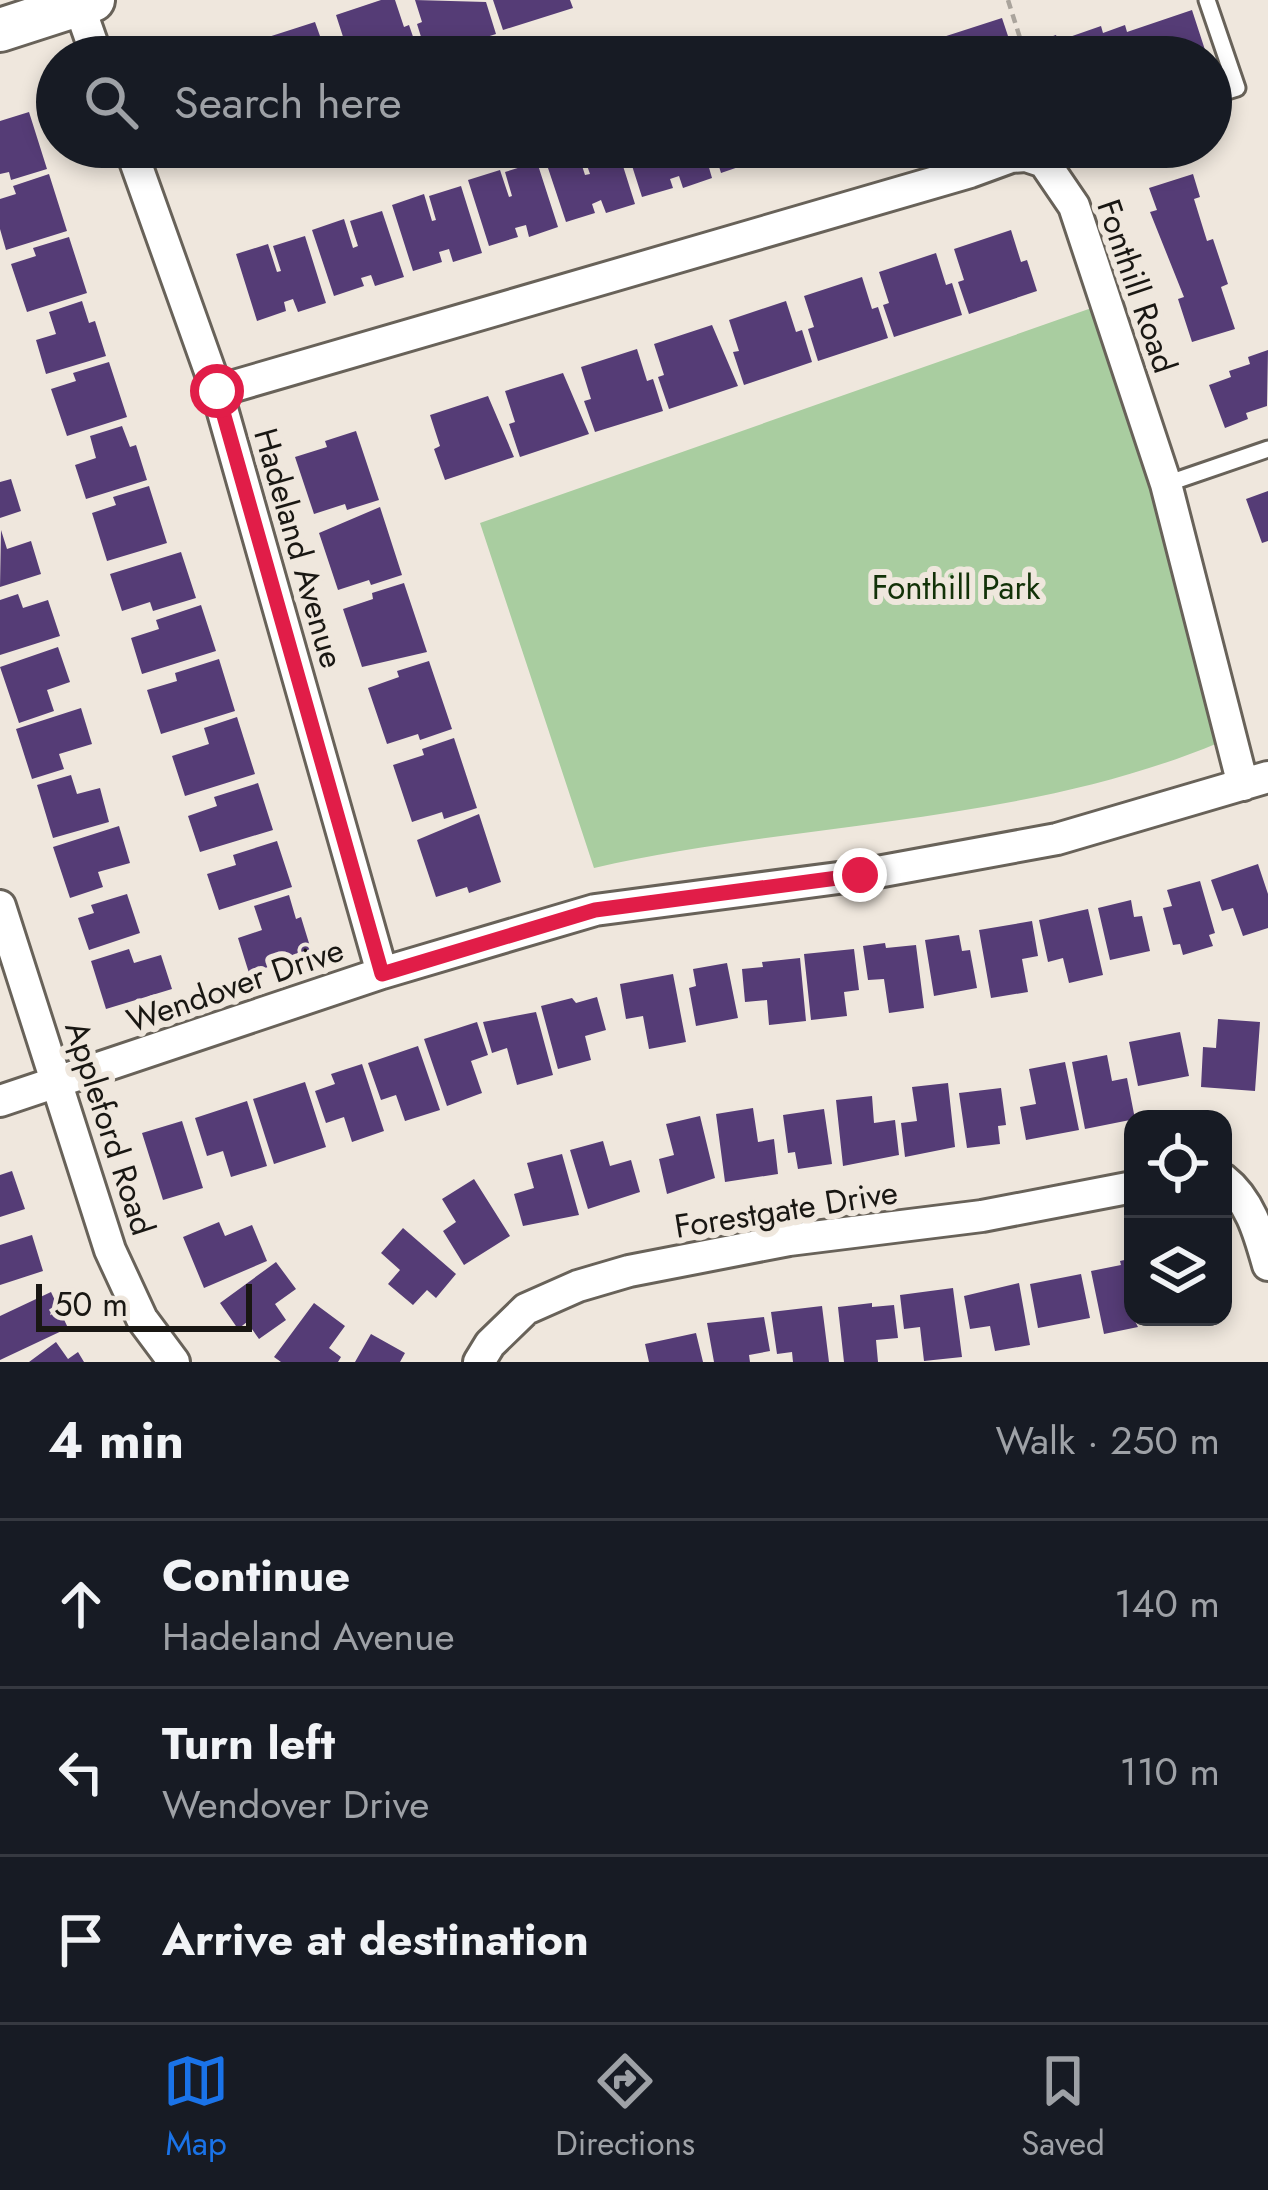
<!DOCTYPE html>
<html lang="en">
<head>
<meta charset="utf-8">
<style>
	:root { --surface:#171b24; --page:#242831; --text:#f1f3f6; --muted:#9ea1a6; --line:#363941; --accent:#1a73e8 }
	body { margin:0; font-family:Jost,sans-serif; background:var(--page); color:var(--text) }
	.controls { position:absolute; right:36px; bottom:36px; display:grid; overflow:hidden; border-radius:24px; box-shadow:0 6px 18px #0003 }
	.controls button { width:108px; height:108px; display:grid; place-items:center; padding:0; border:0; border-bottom:3px solid var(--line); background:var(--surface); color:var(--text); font:60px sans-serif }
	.scale { position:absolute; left:36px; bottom:30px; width:216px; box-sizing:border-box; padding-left:12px; border:6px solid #191713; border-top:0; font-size:33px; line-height:42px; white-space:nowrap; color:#191713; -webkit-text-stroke:9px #efe7dd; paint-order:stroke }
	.stop { position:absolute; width:36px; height:36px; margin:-27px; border:9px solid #e11d48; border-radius:50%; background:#fff }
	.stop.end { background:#e11d48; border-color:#fff; box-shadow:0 3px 12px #0008 }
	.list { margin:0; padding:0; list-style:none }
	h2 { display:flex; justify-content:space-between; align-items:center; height:156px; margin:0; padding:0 48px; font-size:51px }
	h2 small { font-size:39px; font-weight:400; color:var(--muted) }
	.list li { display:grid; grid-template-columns:78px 1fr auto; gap:36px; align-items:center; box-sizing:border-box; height:168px; padding:0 48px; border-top:3px solid var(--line) }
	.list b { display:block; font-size:45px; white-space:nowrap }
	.list p { margin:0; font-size:39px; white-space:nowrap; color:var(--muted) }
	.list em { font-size:39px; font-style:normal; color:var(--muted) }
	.icon { flex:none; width:66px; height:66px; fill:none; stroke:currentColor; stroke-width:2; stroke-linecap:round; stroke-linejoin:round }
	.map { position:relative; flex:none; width:1268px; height:1362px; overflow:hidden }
	.search { position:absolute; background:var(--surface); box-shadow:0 6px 18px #0003; left:36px; right:36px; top:36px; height:132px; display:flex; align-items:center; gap:30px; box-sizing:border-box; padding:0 42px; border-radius:66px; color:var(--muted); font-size:45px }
	.sheet { height:660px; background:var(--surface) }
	nav { display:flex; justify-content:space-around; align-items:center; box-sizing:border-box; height:168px; border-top:3px solid var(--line); background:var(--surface); font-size:33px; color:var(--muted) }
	nav a { display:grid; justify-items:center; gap:6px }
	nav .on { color:var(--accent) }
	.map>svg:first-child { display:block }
	.green { fill:#a9cda0 }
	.building { fill:#553c76 }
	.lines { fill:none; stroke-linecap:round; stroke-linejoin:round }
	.lane-casing { stroke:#686259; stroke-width:21 }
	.street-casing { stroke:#686259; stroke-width:36 }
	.secondary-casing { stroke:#686259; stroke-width:48 }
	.path { stroke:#aaa49c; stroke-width:4.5; stroke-dasharray:9 6; stroke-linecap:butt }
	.lane { stroke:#fff; stroke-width:15 }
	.street { stroke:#fff; stroke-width:30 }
	.secondary { stroke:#fff; stroke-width:42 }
	.route { stroke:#e11d48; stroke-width:15 }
	.labels { text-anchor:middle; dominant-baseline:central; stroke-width:12; stroke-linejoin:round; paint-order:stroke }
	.street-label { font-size:33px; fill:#191713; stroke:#efe7dd }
	.park-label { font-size:33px; fill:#123208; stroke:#efe7dd }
</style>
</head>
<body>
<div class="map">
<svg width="1268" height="1362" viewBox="0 0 1268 1362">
	<rect width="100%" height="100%" fill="#efe7dd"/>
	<path class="green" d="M1103,304L1230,719L1218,743C1021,825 800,821 594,868L480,523Z"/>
	<path class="building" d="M381,0H395L404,27L409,25L420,57H344L341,48L346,46L336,15Z
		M415,0L486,2L496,34L427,56L417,24L422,22Z
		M493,0H570L573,8L503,30Z
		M1192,10L1206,53L1195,57H1038L1033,43L1056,35L1058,41L1101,26L1103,33L1125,25L1127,32Z
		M1002,18L1015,57H943L937,39Z
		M315,22L326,53L332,51L334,57H264L259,40Z
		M924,38L931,57H896L893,48Z
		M29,112L47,169L11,180L9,172L0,174V121Z
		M576,147L585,175L590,174L581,148L617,147L635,204L606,213L601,200L592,204L595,213L566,222L544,156Z
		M626,147H703L712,178L683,188L679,176L670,179L673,188L642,197Z
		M713,147H789L791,154L761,163L757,151L748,154L750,163L721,173Z
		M537,162L558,227L529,237L526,225L515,228L518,237L489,246L468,180L500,170L509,197L512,196L505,172Z
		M49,174L67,231L6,250L0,229V199L16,194L13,186Z
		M1193,174L1200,197L1194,199L1207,241L1213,239L1228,284L1221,287L1235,329L1192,342L1178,299L1184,297L1150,212L1157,210L1149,188Z
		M461,186L482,253L453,262L449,249L439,252L442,262L413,271L392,205L424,194L432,221L436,220L429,196Z
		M382,211L404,277L375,286L371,275L361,278L364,286L334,296L312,230L344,219L353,248L358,246L350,221Z
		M1011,230L1021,262L1027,260L1037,291L969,314L958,282L964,280L954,249Z
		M305,236L326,303L298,312L293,299L284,302L286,311L257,321L236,254L268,244L277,272L281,271L273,246Z
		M69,237L87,293L27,312L11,264L36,256L33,248Z
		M936,253L946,285L952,283L962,315L894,337L883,305L889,303L879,272Z
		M862,277L872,309L878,307L888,338L818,361L808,329L814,327L804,296Z
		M82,301L89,323L95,321L106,356L46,374L36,340L56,334L49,312Z
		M786,301L796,332L802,330L812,362L744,385L733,352L739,351L729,320Z
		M712,325L738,386L669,409L658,377L664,375L654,344Z
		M637,349L647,381L653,379L663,411L595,432L584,401L591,399L581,367Z
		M1268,350L1267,406L1246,413L1248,419L1225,428L1209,385L1231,377L1229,371L1250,364L1248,357Z
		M109,362L127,417L67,436L51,389L76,381L73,373Z
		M563,373L589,434L520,457L509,424L515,422L505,391Z
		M488,396L514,457L445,480L434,449L440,446L430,415Z
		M122,426L130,447L136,445L147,480L86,499L75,465L96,458L90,436Z
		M356,431L379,500L347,510L345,504L314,514L295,457L327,447L325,441Z
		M11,479L21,511L0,518V482Z
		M149,486L167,543L107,561L92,513L116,505L113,497Z
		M1268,491V541L1262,543L1246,499Z
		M380,507L402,575L371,585L369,580L338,590L319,533Z
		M1,530L7,549L31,541L41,574L0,587Z
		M181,552L196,598L153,611L150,602L122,611L110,574Z
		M404,583L427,652L362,667L343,609L373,599L372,593Z
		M18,594L23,608L48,600L60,636L0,655V600Z
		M201,605L216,651L142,674L131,638L159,629L156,620Z
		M58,647L70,682L47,690L54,711L19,723L0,667Z
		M219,659L235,711L161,734L147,690L177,681L175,673Z
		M429,661L452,729L420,740L418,734L387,744L368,688L399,677L397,671Z
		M81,708L92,744L59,754L64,769L32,779L16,729Z
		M237,717L255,774L185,796L172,756L209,744L204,728Z
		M454,738L477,808L444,819L442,812L412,822L393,765L424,755L422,749Z
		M71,775L77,794L100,788L109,822L53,838L37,785Z
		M258,783L273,830L200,852L188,816L217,806L214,797Z
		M479,814L501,882L469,893L467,887L436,897L417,840Z
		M119,826L130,863L98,872L103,887L70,898L53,847Z
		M277,841L292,887L219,910L207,874L236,865L233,855Z
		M1258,864L1268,894V928L1243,936L1233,908L1222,911L1211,880Z
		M1200,881L1215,933L1209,935L1213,946L1183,955L1180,944L1173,945L1163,908L1172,906L1167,890Z
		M127,894L140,933L89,950L78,918L94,913L91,905Z
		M289,895L296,919L301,917L312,953L249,973L238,938L262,930L254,906Z
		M1131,900L1134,917L1142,916L1150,951L1110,960L1098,908Z
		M1088,909L1103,975L1069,983L1063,958L1048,962L1039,920Z
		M1032,921L1038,956L1022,959L1028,992L991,998L979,930Z
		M959,935L962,951L970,950L977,988L934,996L925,940Z
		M885,943L886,948L916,945L924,1008L889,1013L884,979L868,980L863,946Z
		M129,949L134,963L161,955L172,989L106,1009L91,961Z
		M854,949L859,990L844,992L847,1016L811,1020L804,954Z
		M800,958L806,1021L769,1025L767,1000L745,1002L742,969L763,967L762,962Z
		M727,963L738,1018L696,1026L689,988L696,986L693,969Z
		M673,974L686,1042L649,1049L643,1016L626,1019L620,984Z
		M597,997L606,1030L585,1036L591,1060L558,1069L541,1006L572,998L576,1003Z
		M536,1012L553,1075L517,1085L507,1048L492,1053L483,1022Z
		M1218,1019L1260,1022L1255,1091L1201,1087L1203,1047L1216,1048Z
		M477,1022L488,1055L471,1061L482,1093L447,1106L424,1039Z
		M1180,1032L1189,1076L1138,1086L1129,1042Z
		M418,1046L440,1110L405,1121L396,1095L381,1100L368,1063Z
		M1107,1055L1112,1081L1127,1078L1135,1119L1085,1129L1072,1062Z
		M1065,1062L1079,1130L1026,1140L1020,1107L1036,1104L1029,1069Z
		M362,1064L384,1131L352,1142L344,1117L326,1123L315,1091L335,1084L331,1074Z
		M305,1082L326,1147L274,1164L253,1099Z
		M948,1083L955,1147L905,1157L901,1123L917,1121L912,1087Z
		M1001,1088L1006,1125L998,1126L1000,1144L967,1148L959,1093Z
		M872,1096L874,1123L895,1120L899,1155L843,1166L836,1100Z
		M247,1101L267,1166L231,1177L223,1151L207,1156L195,1118Z
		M753,1108L758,1142L774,1139L778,1174L725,1182L716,1114Z
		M824,1109L832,1164L798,1169L795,1152L788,1153L783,1115Z
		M700,1116L715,1178L667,1194L659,1159L674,1155L666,1124Z
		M182,1121L203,1188L163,1200L142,1133Z
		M603,1141L610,1166L631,1160L640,1192L588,1209L570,1150Z
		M562,1154L579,1215L523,1226L514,1194L534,1188L527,1163Z
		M12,1171L25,1209L0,1217V1175Z
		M474,1179L510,1236L464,1265L443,1231L456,1222L442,1199Z
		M219,1222L225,1236L252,1225L267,1261L204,1288L183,1237Z
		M403,1228L456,1274L436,1298L427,1290L413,1305L388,1284L400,1270L381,1253Z
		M32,1235L43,1271L0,1285V1245Z
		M1133,1258V1317L1138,1327L1104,1334L1091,1271L1121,1265L1120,1261Z
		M276,1262L296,1289L275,1304L286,1320L259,1339L247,1322L238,1329L220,1303Z
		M1081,1274L1090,1318L1038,1328L1030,1284Z
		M1019,1283L1030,1345L995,1351L990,1326L970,1329L964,1296Z
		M953,1288L962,1357L924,1361L920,1327L904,1329L900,1295Z
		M51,1292L68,1328L0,1360V1316Z
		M314,1303L345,1326L329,1348L341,1357L338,1362H281L274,1357Z
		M872,1303V1307L894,1305L898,1338L876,1340L878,1362H844L838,1307Z
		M822,1306L829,1362H793L792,1352L777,1354L771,1312Z
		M764,1317L770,1351L749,1355L750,1362H714L707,1323Z
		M696,1333L703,1362H649L645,1344Z
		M371,1334L405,1353L400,1362H355Z
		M56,1342L68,1359L78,1352L84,1362H29Z"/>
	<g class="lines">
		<defs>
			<path id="lane" d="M1207,0L1237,88L1211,96
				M1166,484L1268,449"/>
			<path id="street" d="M77,0L97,57
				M130,147L217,391L382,973
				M217,391L970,172L1011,157L1026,156L1044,162L1074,206L1166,484L1243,785
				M0,906L110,1250L142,1319L174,1362
				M0,1101L382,973L595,910L861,875L1057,839L1268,777
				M1223,1179C1250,1200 1259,1233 1268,1265
				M479,1362L490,1344L526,1309L578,1286L629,1271L789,1240L982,1216L1133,1187"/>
			<path id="secondary" d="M0,30L93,0"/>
		</defs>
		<use href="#lane" class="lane-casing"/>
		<use href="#street" class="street-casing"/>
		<use href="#secondary" class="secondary-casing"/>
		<path class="path" d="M1008,0L1026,57"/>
		<use href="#lane" class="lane"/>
		<use href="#street" class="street"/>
		<use href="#secondary" class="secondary"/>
	</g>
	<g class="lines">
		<path class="route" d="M217,391L382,974L595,910L860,875"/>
	</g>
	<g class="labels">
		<g class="street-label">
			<text transform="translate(1137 286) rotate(71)">Fonthill Road</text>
			<text transform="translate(299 548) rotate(74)">Hadeland Avenue</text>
			<text transform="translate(235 985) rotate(-19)">Wendover Drive</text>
			<text transform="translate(110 1128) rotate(72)">Appleford Road</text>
			<text transform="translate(786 1209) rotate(-9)">Forestgate Drive</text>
		</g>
		<g class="park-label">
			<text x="956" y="587">Fonthill Park</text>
		</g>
	</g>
</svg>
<div class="controls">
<button><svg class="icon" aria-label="locate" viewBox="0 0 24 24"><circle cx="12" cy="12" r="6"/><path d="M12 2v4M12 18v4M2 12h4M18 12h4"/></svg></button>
<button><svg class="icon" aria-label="layers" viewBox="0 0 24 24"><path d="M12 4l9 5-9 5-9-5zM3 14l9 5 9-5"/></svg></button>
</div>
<div class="scale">50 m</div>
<div class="stop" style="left:217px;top:391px"></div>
<div class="stop end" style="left:860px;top:875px"></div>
<div class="search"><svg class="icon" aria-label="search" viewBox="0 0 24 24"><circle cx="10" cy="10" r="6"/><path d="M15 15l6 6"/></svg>Search here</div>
</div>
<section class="sheet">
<h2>4 min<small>Walk · 250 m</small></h2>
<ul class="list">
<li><svg class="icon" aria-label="ahead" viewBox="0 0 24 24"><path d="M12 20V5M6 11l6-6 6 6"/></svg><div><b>Continue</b><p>Hadeland Avenue</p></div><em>140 m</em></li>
<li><svg class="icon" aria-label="left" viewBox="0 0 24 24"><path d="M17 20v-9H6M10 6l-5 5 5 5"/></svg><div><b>Turn left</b><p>Wendover Drive</p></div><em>110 m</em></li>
<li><svg class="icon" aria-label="arrive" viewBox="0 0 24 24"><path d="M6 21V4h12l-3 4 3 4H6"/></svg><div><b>Arrive at destination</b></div></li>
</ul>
</section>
<nav>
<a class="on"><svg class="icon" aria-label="map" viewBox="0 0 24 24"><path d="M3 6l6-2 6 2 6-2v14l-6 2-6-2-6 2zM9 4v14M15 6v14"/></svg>Map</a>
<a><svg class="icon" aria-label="directions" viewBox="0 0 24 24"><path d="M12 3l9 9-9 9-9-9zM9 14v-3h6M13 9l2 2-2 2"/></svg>Directions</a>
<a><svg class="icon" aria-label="saved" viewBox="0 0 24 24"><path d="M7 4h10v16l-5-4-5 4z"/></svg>Saved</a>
</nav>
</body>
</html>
